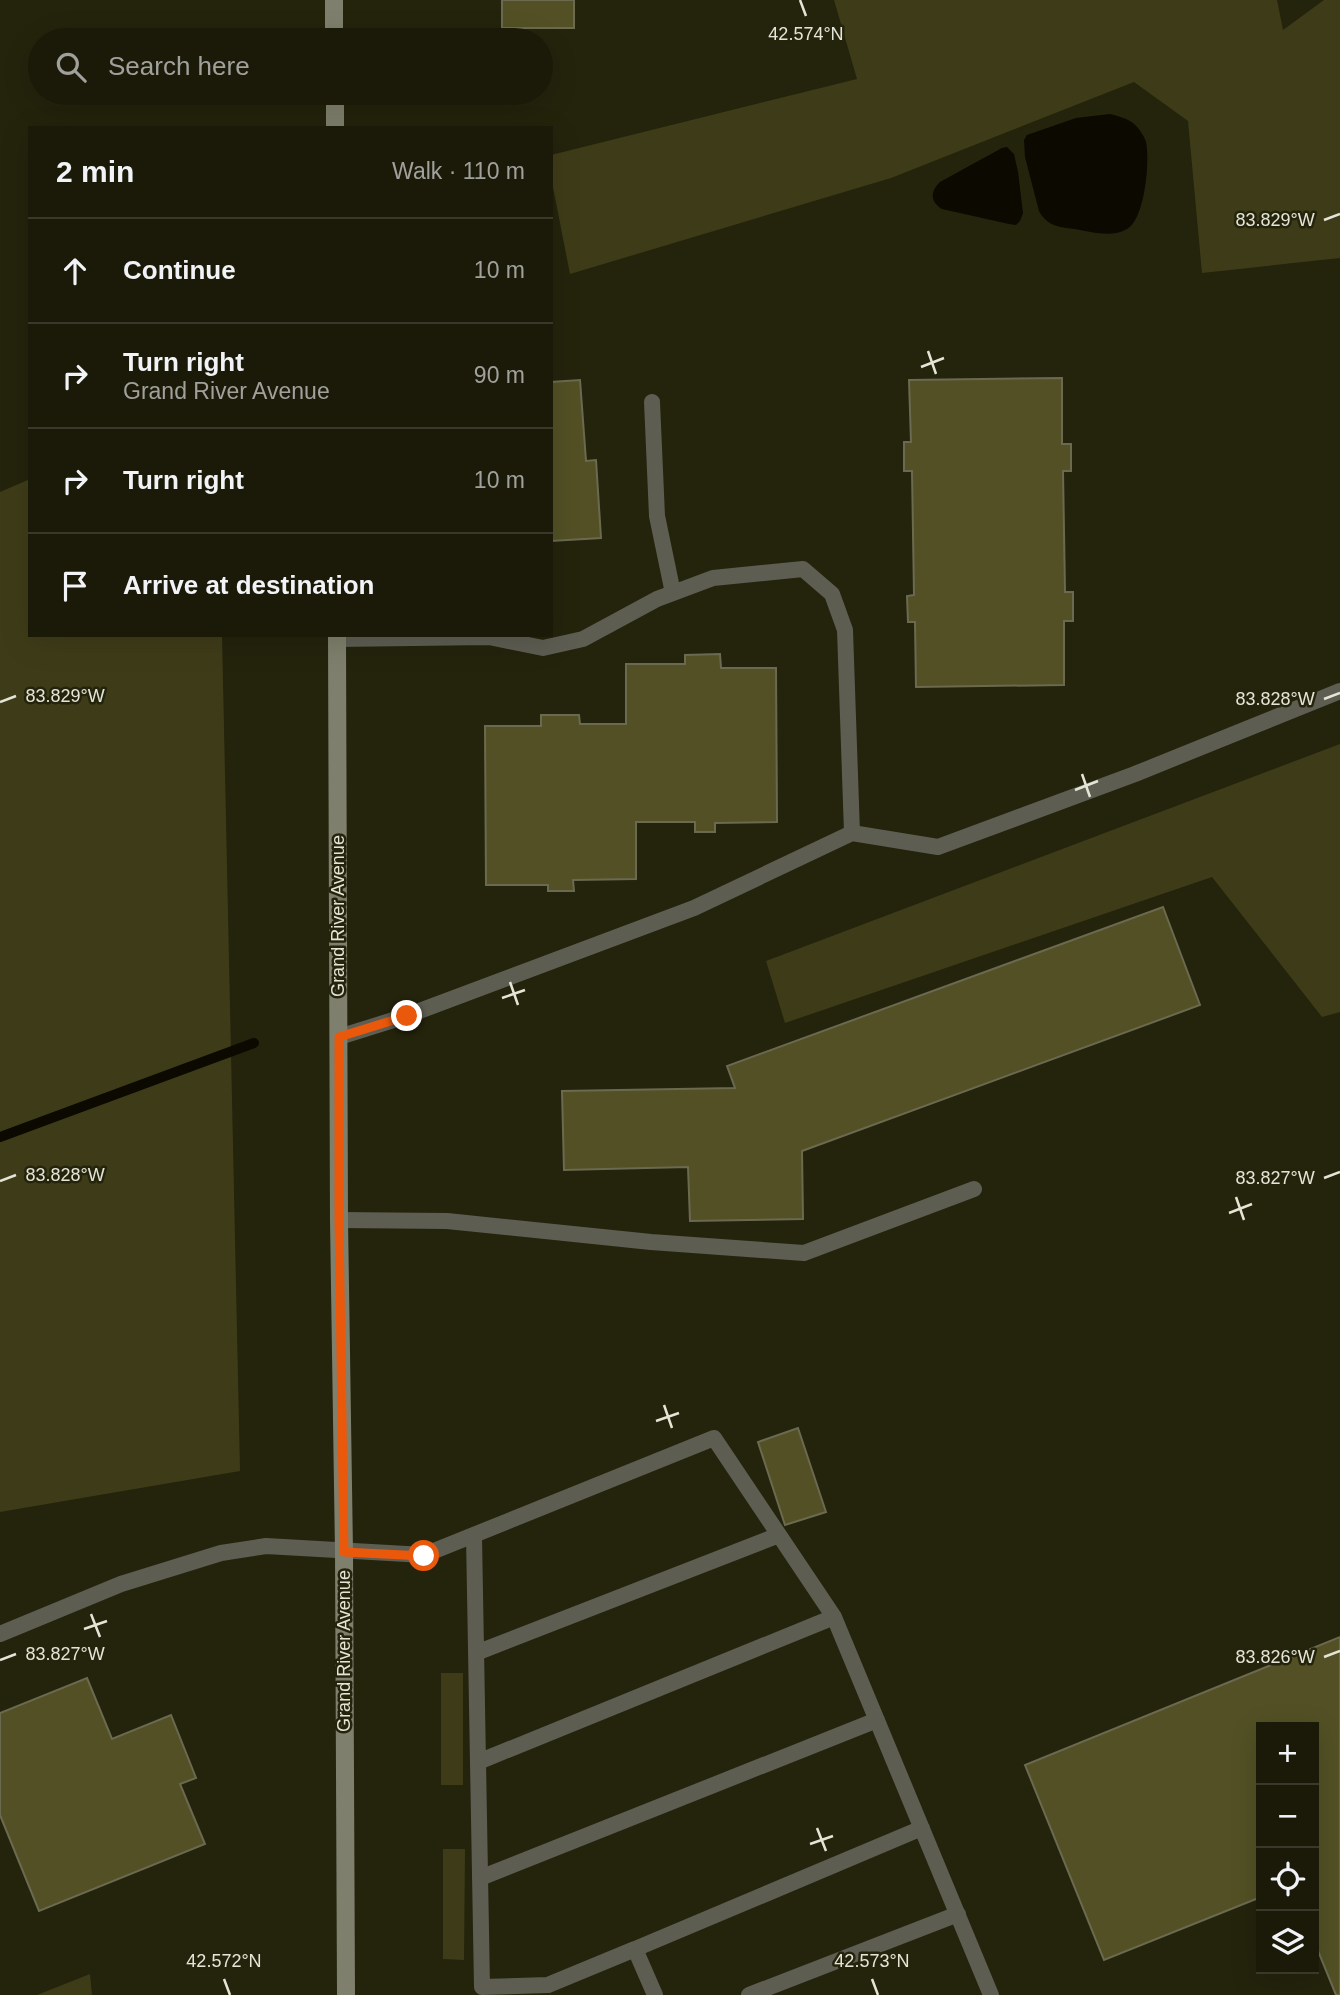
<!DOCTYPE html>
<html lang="en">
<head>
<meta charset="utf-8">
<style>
	:root { --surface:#1b1a09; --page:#282717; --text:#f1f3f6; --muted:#a0a19c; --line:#39382a }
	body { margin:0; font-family:Arial,sans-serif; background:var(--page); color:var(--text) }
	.controls { position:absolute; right:21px; bottom:21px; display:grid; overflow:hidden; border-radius:0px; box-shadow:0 7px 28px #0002 }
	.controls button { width:63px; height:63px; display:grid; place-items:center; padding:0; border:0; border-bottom:2px solid var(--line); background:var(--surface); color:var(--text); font:35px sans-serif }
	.stop { position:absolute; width:21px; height:21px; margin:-16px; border:5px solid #ea580c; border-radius:50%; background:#fff }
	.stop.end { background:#ea580c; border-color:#fff; box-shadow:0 2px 7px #0008 }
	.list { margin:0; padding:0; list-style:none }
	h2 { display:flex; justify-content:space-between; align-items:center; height:91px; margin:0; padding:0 28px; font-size:30px }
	h2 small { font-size:23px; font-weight:400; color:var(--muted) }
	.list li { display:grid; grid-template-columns:46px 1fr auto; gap:21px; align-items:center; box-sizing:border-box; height:105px; padding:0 28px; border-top:2px solid var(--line) }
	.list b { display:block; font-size:26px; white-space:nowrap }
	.list p { margin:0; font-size:23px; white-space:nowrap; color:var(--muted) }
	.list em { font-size:23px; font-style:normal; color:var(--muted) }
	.icon { flex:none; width:38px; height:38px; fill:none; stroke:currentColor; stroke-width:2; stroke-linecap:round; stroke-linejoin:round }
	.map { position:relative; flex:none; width:1340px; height:1995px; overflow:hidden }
	.search { position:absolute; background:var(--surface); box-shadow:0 7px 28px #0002; left:28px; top:28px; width:525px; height:77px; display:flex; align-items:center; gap:18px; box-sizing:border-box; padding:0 24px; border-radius:38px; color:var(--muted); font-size:26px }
	.panel { position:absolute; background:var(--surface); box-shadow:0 7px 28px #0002; left:28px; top:126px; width:525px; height:511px; border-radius:0px }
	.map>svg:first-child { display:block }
	.green { fill:#3e3c18 }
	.water { fill:#0b0900 }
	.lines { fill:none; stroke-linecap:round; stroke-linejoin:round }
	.stream { stroke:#0b0900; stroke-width:10 }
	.building { fill:#525024; stroke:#6b6a51; stroke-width:2 }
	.service { stroke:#5d5d52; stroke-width:16 }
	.secondary { stroke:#7f7f6d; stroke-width:18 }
	.route { stroke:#ea580c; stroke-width:9 }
	.ticks { fill:none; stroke:#e5e5d7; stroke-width:2.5 }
	.labels { text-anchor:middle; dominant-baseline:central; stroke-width:5; stroke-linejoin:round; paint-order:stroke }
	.street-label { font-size:18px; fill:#e5e5d7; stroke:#24230c }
	.ticks-label { font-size:18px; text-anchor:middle; fill:#e5e5d7; stroke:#24230c; stroke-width:5; stroke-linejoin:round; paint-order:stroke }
</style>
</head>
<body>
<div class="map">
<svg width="1340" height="1995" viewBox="0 0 1340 1995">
	<rect width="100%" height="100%" fill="#24230c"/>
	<path class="green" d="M834,0H1277L1283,30L1324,0H1340V258L1202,273L1188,121L1134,82L891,178L570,274L551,177V155L857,79Z
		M30,479V635H222L240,1471L0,1512V492Z
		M1340,744V1012L1322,1017L1212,877L785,1023L766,961Z
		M441,1673H463V1785H441Z
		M443,1849H465L464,1960L443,1959Z
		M90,1974L92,1995H37Z"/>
	<path class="water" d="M1110,114C1121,117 1131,119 1138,128C1141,132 1145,138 1146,142C1150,161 1145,219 1127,229C1112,238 1091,232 1075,229C1059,227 1047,226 1039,211L1025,157L1024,140L1027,135L1076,118Z
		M1007,147L1014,154L1018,172L1023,213L1020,221L1016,225L1009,224L942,209C930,201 930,192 940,182L1002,148Z"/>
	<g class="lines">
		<path class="stream" d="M0,1137L254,1043"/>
	</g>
	<path class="building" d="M502,0H574V28H502Z
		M1062,378V444H1071V471H1063L1065,592H1073V621H1064V685L916,687L915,622H908L907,596L914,595L912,471H904V442H911L909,380Z
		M580,380L586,461L596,460L601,538L551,541V382Z
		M720,654L721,668H776L777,822L715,823V832H695V822H636V879L573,880L574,891H548V885H486L485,726H541V715H579L580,724H626V664H685V655Z
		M1163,907L1200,1005L802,1151L803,1219L690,1221L688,1167L564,1170L562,1091L735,1088L727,1066Z
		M798,1428L826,1512L785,1525L758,1442Z
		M1340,1637V1995H1336L1314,1941V1727H1261V1897L1104,1960L1025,1765Z
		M87,1678L112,1739L171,1715L196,1778L180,1784L205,1844L39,1911L0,1815V1713Z"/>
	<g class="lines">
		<path class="service" d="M652,402L657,516L673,593
			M337,639L489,637L543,648L583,639L657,599L713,578L803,569L832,594L845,630L852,833
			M339,1037L406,1016L694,908L852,833L938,847L1135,774L1340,691
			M339,1220L447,1221L651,1242L804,1253L974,1189
			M474,1536L482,1987L548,1985L635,1949L655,1995
			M0,1634L121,1584L221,1553L266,1546L424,1555L714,1438L834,1617L991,1995
			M476,1653L779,1535
			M478,1762L834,1617
			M480,1878L877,1720
			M635,1949L922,1828
			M749,1995L958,1914"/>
		<path class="secondary" d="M334,0V40
			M335,93V128
			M337,635L339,1220L344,1552L346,1995"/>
	</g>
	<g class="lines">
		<path class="route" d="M407,1016L339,1037V1220L344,1552L424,1556"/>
	</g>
	<path class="ticks" d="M800,0L806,16M1324,220L1340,214M928,351L936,374M921,367L944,358M1324,699L1340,693M0,702L16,696M1082,774L1090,797M1075,790L1098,781M510,982L518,1005M502,998L525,990M1324,1178L1340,1172M0,1181L16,1175M1236,1197L1244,1220M1229,1213L1252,1204M664,1405L672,1428M656,1421L679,1413M91,1614L100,1637M84,1629L107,1621M1324,1657L1340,1651M0,1660L16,1654M817,1828L826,1851M810,1844L833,1836M224,1979L230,1995M872,1979L878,1995"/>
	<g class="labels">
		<g class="street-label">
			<text transform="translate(338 916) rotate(-90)">Grand River Avenue</text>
			<text transform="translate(344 1651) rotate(-90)">Grand River Avenue</text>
		</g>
	</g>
	<g class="ticks-label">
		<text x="806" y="40">42.574°N</text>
		<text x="1275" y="226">83.829°W</text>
		<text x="65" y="702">83.829°W</text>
		<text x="1275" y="705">83.828°W</text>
		<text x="65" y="1181">83.828°W</text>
		<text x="1275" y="1184">83.827°W</text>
		<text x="65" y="1660">83.827°W</text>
		<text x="1275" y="1663">83.826°W</text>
		<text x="224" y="1967">42.572°N</text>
		<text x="872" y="1967">42.573°N</text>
	</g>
</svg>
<div class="controls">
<button>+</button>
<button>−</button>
<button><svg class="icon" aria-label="locate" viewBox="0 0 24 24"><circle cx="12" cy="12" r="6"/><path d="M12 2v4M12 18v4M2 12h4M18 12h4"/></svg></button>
<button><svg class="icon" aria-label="layers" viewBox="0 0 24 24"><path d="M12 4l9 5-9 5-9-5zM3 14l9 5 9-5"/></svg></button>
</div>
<div class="stop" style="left:424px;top:1556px"></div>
<div class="stop end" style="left:407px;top:1016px"></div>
<div class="search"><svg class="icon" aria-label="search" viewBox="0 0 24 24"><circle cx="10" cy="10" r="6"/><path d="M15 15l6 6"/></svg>Search here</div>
<section class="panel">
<h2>2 min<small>Walk · 110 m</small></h2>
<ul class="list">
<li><svg class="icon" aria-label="ahead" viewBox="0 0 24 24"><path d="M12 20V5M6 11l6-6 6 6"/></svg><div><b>Continue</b></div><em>10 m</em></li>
<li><svg class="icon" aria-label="right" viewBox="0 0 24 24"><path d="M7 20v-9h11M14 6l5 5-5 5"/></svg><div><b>Turn right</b><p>Grand River Avenue</p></div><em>90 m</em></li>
<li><svg class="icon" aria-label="right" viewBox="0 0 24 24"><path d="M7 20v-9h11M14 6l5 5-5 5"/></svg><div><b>Turn right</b></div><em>10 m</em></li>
<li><svg class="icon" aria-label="arrive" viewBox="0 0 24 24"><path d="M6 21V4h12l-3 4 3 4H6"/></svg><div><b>Arrive at destination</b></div></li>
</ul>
</section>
</div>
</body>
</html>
